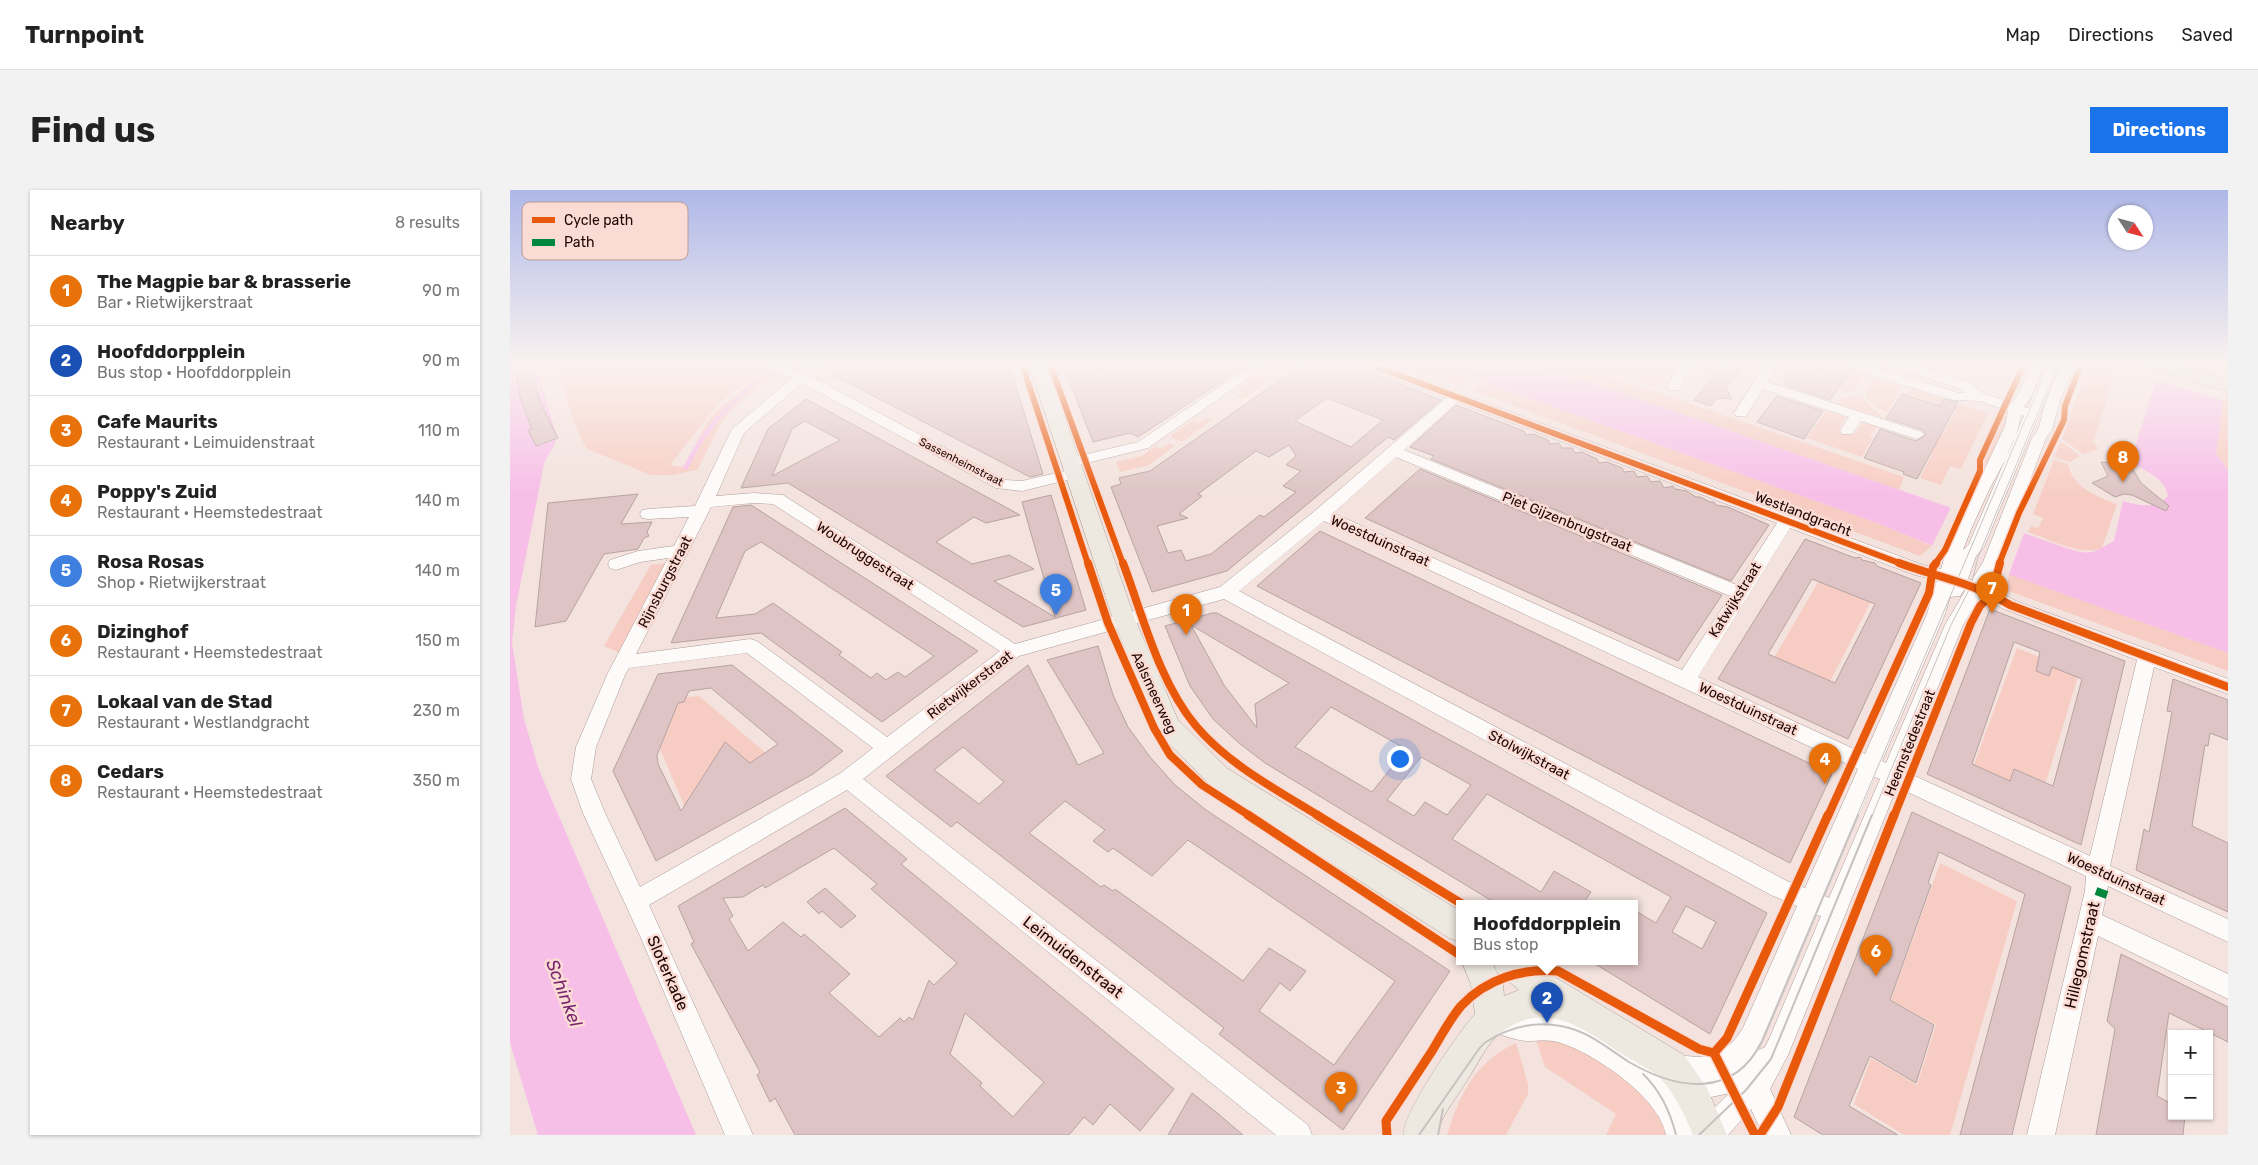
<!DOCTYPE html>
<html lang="en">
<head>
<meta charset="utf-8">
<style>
	:root { --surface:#fff; --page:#f2f2f2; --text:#222; --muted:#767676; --line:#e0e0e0; --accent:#1a73e8 }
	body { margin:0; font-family:Rubik,sans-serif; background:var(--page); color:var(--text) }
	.controls { position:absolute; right:15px; bottom:15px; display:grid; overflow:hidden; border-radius:0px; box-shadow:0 1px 4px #0004 }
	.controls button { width:45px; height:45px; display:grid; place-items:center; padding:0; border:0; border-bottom:1px solid var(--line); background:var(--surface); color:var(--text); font:25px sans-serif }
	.compass { position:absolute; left:1598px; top:15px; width:45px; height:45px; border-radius:50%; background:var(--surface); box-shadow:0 1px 4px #0004; rotate:126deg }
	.you { position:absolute; left:889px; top:568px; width:18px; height:18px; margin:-12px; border:4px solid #fff; border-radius:50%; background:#1a73e8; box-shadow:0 0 0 8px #1a73e833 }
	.badge { display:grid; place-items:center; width:32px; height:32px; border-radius:50%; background:var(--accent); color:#fff; font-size:16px; font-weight:700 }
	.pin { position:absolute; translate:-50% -41px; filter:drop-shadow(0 1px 2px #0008) }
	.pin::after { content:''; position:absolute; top:26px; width:18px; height:15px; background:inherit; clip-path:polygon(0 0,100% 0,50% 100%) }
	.popup { position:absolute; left:946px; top:710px; width:182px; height:65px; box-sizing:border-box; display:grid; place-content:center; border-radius:0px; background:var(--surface); filter:drop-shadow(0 1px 4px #0005); font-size:16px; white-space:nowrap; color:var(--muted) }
	.popup b { font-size:19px; color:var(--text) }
	.popup::after { content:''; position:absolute; left:50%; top:100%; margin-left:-10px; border:10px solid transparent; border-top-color:var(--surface) }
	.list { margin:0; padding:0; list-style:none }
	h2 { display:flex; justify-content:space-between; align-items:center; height:65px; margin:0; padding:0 20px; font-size:21px }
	h2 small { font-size:16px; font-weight:400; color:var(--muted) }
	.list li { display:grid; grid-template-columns:32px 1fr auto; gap:15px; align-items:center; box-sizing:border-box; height:70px; padding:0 20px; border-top:1px solid var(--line) }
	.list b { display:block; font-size:19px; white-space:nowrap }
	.list p { margin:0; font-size:16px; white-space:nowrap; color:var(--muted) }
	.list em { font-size:16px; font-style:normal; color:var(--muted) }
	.map { position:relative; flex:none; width:1718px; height:945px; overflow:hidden; border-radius:0px }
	header { display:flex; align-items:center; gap:30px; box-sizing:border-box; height:70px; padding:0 25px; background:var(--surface); border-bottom:1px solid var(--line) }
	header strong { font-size:24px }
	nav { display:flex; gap:28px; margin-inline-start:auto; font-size:18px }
	.intro { display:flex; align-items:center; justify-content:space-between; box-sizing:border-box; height:120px; padding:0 30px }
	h1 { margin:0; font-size:35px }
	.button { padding:12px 22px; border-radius:0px; background:var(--accent); color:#fff; font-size:18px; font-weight:700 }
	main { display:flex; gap:30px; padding:0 30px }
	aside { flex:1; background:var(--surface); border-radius:0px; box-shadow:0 1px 4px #0004 }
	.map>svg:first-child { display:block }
	.green { fill:#f7cdc3 }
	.water { fill:#f7bee8 }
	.pier { fill:#f3e2dd }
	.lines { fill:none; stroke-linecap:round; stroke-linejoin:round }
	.stream { stroke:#f7bee8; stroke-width:4.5 }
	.building { fill:#dec4c4; stroke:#b7a3a2; fill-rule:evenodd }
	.minor-casing { stroke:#af9b97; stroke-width:1 }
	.major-casing { stroke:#b0a496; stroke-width:1 }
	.highway-casing { stroke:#b0a496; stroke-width:1 }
	.minor { fill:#fdfbfa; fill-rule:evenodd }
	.major { fill:#ede9e1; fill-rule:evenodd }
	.highway { fill:#e3ddd0; fill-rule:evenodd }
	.tram-far1 { stroke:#c7c2c0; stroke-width:1 }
	.tram { stroke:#c7c2c0; stroke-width:2 }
	.quiet { stroke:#00873e; stroke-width:8; stroke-dasharray:16 8; stroke-linecap:butt }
	.cycleway-far2-casing { stroke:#fbdcd5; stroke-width:9 }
	.cycleway-far1-casing { stroke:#fbdcd5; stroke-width:11 }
	.cycleway-casing { stroke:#fbdcd5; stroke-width:12 }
	.cycleway-far2 { stroke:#e8590c; stroke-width:6 }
	.cycleway-far1 { stroke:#e8590c; stroke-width:8 }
	.cycleway { stroke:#e8590c; stroke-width:9 }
	.labels { text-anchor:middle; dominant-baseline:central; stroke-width:5; stroke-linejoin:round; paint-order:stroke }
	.far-street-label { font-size:11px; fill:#1d0503; stroke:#fbdcd5 }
	.street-label { font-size:14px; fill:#1d0503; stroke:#fbdcd5 }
	.near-street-label { font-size:16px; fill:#1d0503; stroke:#fbdcd5 }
	.near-water-label { font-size:18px; font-style:italic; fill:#792570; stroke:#fbdcd5 }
	.key { fill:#fbdcd5; stroke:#b89c96; stroke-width:1 }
	.key-label { font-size:14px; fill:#1d0503 }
</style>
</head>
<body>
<header>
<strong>Turnpoint</strong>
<nav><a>Map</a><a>Directions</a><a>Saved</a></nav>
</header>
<div class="intro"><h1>Find us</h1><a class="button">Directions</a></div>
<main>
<aside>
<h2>Nearby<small>8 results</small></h2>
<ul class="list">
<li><span class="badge" style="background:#e8710a">1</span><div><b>The Magpie bar &amp; brasserie</b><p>Bar · Rietwijkerstraat</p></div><em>90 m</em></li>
<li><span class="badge" style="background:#1a4fb4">2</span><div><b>Hoofddorpplein</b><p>Bus stop · Hoofddorpplein</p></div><em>90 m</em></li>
<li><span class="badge" style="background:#e8710a">3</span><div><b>Cafe Maurits</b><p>Restaurant · Leimuidenstraat</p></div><em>110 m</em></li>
<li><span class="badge" style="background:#e8710a">4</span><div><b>Poppy's Zuid</b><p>Restaurant · Heemstedestraat</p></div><em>140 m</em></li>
<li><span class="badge" style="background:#3f7fe0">5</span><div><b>Rosa Rosas</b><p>Shop · Rietwijkerstraat</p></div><em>140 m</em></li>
<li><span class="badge" style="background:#e8710a">6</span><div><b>Dizinghof</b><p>Restaurant · Heemstedestraat</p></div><em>150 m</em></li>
<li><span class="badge" style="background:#e8710a">7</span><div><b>Lokaal van de Stad</b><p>Restaurant · Westlandgracht</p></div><em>230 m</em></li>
<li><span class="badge" style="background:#e8710a">8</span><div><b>Cedars</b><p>Restaurant · Heemstedestraat</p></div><em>350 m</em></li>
</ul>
</aside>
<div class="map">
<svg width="1718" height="945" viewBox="0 0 1718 945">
	<rect width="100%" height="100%" fill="#f3e2dd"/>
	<path class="green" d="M44,174H261L209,213L160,275L171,277L177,274L195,235L205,222L261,175L271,180L220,221L212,232L187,280L162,285H141L77,259L69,245Z
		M890,174H924L961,187L951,197Z
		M1028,174H1065L1394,287L1389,300Z
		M1079,174H1094L1118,183L1126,174H1166L1147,198Z
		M1185,174H1211L1196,192L1190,189L1193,184L1191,180L1185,177Z
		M1298,174H1322L1354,184L1347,199L1335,203L1330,201L1340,187Z
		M1579,174H1589L1607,179L1583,252L1589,259L1573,264L1552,249Z
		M1718,180V280L1705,263Z
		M747,186L758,191L733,209L726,207L733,202L729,199Z
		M1361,188L1392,195L1378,222C1370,221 1358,212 1356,204C1355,199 1359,193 1361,188Z
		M974,192L1367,333L1422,356L1410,366L964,201Z
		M1400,198L1480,224L1477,225L1451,279L1440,276L1431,295L1410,288L1423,262L1408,257L1417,239L1433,243L1446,220L1396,204Z
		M1349,206L1351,207L1373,228L1328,214L1333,208Z
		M1316,221L1336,227L1329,239L1344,244L1353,232L1367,236L1360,246L1363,248L1352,267L1297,248Z
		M1495,224L1498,229L1479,272L1473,278L1474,270Z
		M696,228L702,230L672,252L660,246L682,231L688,233Z
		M659,253L665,256L639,275L610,282L606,272L632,266L645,256L650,259Z
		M1550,253H1553L1570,266L1560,272L1544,267Z
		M1544,270L1558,274C1562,297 1587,307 1607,314L1592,358C1573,367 1538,349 1518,342L1521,336L1528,338L1533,328L1523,324Z
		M156,373L112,464L94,456L141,375Z
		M1314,382L1366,402L1311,509L1254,485Z
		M1499,384L1718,463V481L1496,400Z
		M1507,458L1569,483L1531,608L1463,577Z
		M189,506L266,572L176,620L150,559L169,508Z
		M1430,673L1507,711L1440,945H1394L1344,914L1361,868L1407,895L1426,835L1381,810Z
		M1024,844L1055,848L1140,906L1162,945H1096L1106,924L1035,877Z
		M1006,853L1018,894V904L996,945H937C950,904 965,872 1006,853Z"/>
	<path class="water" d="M0,174H25L47,246C45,258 38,263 34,274L6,416L2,453L14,529L29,580L186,945H28L0,853Z
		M924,174H1028L1559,359C1583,366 1584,362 1604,351L1613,311C1628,316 1647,319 1658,306C1655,288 1635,280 1620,273L1646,190L1718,174L1706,263L1718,280V463L1495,383L1497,378L1428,353L1426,357L1423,356L1367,333Z"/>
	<path class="pier" d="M1648,174H1718L1716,211L1644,190Z
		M1442,315L1515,341L1499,384L1495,383L1497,378L1428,353L1426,357L1422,356Z"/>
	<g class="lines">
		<path class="stream" d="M176,277C197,233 229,203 268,174"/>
	</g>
	<path class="building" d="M5,174H19L30,212L48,248L26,256L18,240L22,239L10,207Z
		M340,174H499L533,284L520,287L325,186Z
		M609,174H738L628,247L620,243L583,252L557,185Z
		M793,174H840L931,210L884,250L878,247L717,381L642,402L601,297L611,294L609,288L640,281ZM817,208L855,223L873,230L841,257L785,231ZM779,255L786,266L776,275L791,281L773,296L786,302L754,327L750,325L701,364L676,371L671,360L658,363L647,336L678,328L669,324L692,306L688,304L746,261L759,267Z
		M1215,174H1236L1216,197L1222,209L1208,208L1200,216L1184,210Z
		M1288,174H1294L1337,187L1320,210L1275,195L1277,193L1274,192Z
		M1392,204L1430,216L1434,209L1448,212L1407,289L1393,284L1394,282L1354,268L1370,239L1406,251L1416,245L1413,240L1376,228Z
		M1267,206L1313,221L1294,249L1247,232Z
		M296,209L510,325L476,333L464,327L426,352L462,374L499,365L524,379L484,391L545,427L512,312L541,305L576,420L513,437L278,293L231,298L258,239ZM295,231L330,250L262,286L282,239Z
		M946,215L1014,241L1016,245L1023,244L1038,250L1040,254L1049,253L1052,258H1062L1065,263L1072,262L1087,269L1089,273L1097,272L1112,278L1114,282L1124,281L1127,287L1137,286L1141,292L1150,291L1154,298L1163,296L1165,299L1177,301L1186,307H1190L1200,312H1204L1206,315L1218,317L1259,335L1221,391L921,269L924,266L900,257Z
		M1591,272L1620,275L1631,293L1659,316L1656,321L1622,305L1614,304L1605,307L1582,293L1598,286Z
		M910,279L1212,405L1168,471L855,328Z
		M128,304L111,334L142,332L137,342L139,346L134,348L128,359L94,364L56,431L25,437L38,313Z
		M241,315L389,410L468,461L372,532L251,443L161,453L223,317ZM251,352L306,388L424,466L395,487L388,482L376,490L367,483L361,488L329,465L332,462L263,413L245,424L206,428L235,361Z
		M810,341L1322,584L1280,673L747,396Z
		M1295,349L1345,368L1350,367L1352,370L1365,373L1367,376L1411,393L1338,549L1208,489ZM1302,389L1365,414L1325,493L1258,464Z
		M1480,419L1615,471L1571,655L1417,584ZM1504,452L1530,462L1526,481L1539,486L1542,477L1572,489L1543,596L1504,579L1500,591L1462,574Z
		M702,423H707L1257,723L1200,844L1082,772H1124V720L1146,733L1161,707L977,604L942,649L1031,702L1044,681L1081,702L1073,714H987L755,573L729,553L703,529L680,496L655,436ZM681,435L779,493L745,514L747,538L714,495ZM821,517L896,559L862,602L785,557ZM911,567L961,595L937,625L915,612L904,626L877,610ZM1176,716L1206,732L1192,759L1162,742Z
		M588,456L603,505L618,537L640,567L665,595L696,620L940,781L833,940L709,844L714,838L447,632L441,637L376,586L518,475L568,575L594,563L537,470ZM453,557L494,592L469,614L424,580ZM555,611L595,640L583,651L598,662L603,658L642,686L678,650L885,791L824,875L749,821L770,793L780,801L796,781L759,758L733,791L605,699L603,701L594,695L591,697L519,643Z
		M222,475L333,561L303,584L146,671L103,581L148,484ZM201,498L268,554L240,573L215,552L171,621L148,574L147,565L168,513L174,512L179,501Z
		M1663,489L1718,510V550L1700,543L1698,556L1695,555L1682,636L1718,653V722L1626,680L1634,639L1639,642L1649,592L1662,522L1657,521Z
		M335,618L397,669L391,674L664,899L630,941L600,914L583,935L574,927L559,945H285L265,908L260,912L247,885L250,882L181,754L184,752L168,716ZM324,658L367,694L361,699L447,773L424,795L419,790L403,830L399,827L394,832L390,828L369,847L319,803L340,784L294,744L291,747L273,732L238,761L219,729L223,726L213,708L233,707L253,695L255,698ZM455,823L534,892L503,927L470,896L472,893L440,864Z
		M1402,622L1561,697L1502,945H1450L1515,704L1429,662L1418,693L1421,695L1380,810L1424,835L1406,893L1360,866L1339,916L1388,945H1313L1284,927Z
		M315,698L346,726L331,738L312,721L309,724L297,712Z
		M1611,764L1718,817V852L1659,823L1647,906L1662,914V926H1675L1673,945H1586L1605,839L1597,831Z
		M682,903L706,922L733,945H658Z"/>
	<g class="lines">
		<defs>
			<path id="minor" d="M252,174H271L290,182L299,174H314L300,186L495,290L512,291L564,279L569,281L572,284L569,287L512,301L486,298L292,193L234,243L206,306L244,303L273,305L505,454L710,397L806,320L936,208L854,177L852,174H871L1413,375L1431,379L1437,359L1495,236L1498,221L1470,211L1443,210L1335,177L1333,174H1354L1449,203H1456L1449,198L1383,177L1381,174H1401L1459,192L1473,203L1502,213L1509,203L1521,174H1535L1523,203L1514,217L1518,218L1536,174H1550L1474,357L1466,366L1458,389L1462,390L1473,372L1522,248L1528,240L1536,211L1551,174H1565L1550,211L1542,240L1536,248L1489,372L1476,395L1506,411L1718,489V504L1644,477L1600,676L1718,729V752L1598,696L1592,725L1718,784V809L1588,746L1545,945H1517L1575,701L1576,686L1387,597L1278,865L1260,899L1281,945H1253L1241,919L1218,945H1190L1201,921L1220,903L1192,909L1169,908L1184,945H1156C1150,908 1085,864 1051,853C1039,849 1029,851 1017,851C1002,850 987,843 973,838L969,829L973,820C986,815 996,822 1009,824C1020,826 1030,823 1040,825C1078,832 1131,865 1158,893L1159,889L1153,886L1149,877L1153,868C1162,864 1167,865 1176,866C1206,869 1217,862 1233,838L1287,716L1261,705L714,409L509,466L353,589L798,935L802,945H766L337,600L139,715L243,945H215L131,748L73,623L61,589L66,557L97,485L158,368L130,372L106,380L100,378L98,374L100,370L128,361L164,356L179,327L138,329L132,328L130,324L132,320L138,319L185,316L222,239L282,188L254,177ZM947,212L1267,333L1227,395L894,260ZM1511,225L1514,226L1459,354L1453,360C1461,338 1471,317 1481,296C1493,274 1507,250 1511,225ZM886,267L1220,406L1172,480L823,323ZM244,313L263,314L490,461L377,547L247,451L240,449L126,464L201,317ZM814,331L1348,579L1295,698L1277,691L729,401ZM1280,338L1405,385L1427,390L1417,424L1355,564L1188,487ZM1454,400L1455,401L1435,435L1376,573L1372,571L1435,424L1440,407L1450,406ZM1470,406L1494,419L1627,470L1580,666L1394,581L1453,435ZM237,463L363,558L331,583L130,697L95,623L81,589L86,557L115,485L119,478ZM1365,587L1370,589L1319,708L1315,706ZM1307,725L1311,726L1260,847L1255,857L1249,860Z
				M743,174H759L638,258L561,277L556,275L553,272L556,269L628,252Z
				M1169,174H1185L1180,178L1169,200H1159L1157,197Z
				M1255,174H1269L1258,192L1412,242L1414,245L1407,249L1351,231L1342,244H1332L1330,241L1339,227L1253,199L1236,226H1226L1224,223Z"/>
			<path id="major" d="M519,174H536L625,429L668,530L718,579L950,721V752L939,748L700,595L649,543L603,429Z
				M952,772H982L993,795L994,806L1009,800L987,782L983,772H1020L1174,865L1197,898L1217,945H1183C1175,926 1165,904 1151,889C1141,879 1124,872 1112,864C1075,840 1039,810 994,840C977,851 966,878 954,895C948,905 926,933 928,945H894C891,925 950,840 965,824L961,795Z"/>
			<path id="highway" d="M1633,174H1664L1718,190V202L1636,178Z"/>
		</defs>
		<use href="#minor" class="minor-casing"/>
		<use href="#major" class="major-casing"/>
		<use href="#highway" class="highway-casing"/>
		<use href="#minor" class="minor"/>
		<use href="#major" class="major"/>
		<use href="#highway" class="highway"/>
		<path class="tram-far1" d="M1347,626L1527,202L1537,174
			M1362,626L1441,435L1461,396L1468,367L1548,174"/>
		<path class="tram" d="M1133,884C1151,901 1160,921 1166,945
			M909,945C925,922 941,899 957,876C963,869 968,857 976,852C1001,836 1030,830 1059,838C1082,844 1100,860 1119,872C1167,900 1224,909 1252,851L1348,625
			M928,945L933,919
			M1189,945L1236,900L1261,869L1362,625"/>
		<path class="quiet" d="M1586,701L1597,705"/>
		<defs>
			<path id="cycleway-far2" d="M512,174L578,374
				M540,174L613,374
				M859,174L1392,374
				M1425,374L1435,360L1470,281V270L1514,174
				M1489,374L1509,323L1554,230L1555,216L1571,174"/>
			<path id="cycleway-far1" d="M578,373L598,433L644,538L660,565L692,595L740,626
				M613,373C633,426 649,492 686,536C718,574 767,600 809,626
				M1389,373C1427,387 1464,393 1500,415L1718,497
				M1318,626L1419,403L1423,377L1426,373
				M1384,626L1461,433L1470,416L1482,404L1490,373"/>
			<path id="cycleway" d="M738,625L950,765
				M807,625L952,714
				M1204,863L1217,848L1318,625
				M877,945L876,931C891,908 907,884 922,861C931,846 940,829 951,816C976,789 1012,778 1048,781L1189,859L1204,863L1245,945
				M1250,945L1268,917L1384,625"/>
		</defs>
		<use href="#cycleway-far2" class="cycleway-far2-casing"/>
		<use href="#cycleway-far1" class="cycleway-far1-casing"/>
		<use href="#cycleway" class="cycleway-casing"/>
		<use href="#cycleway-far2" class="cycleway-far2"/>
		<use href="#cycleway-far1" class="cycleway-far1"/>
		<use href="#cycleway" class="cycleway"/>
	</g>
	<linearGradient id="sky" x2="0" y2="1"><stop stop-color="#aeb8e8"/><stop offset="0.57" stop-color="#faf2f0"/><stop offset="1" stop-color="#faf2f0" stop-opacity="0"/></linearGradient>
	<rect width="1718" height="306" fill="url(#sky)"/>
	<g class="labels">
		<g class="far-street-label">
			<text transform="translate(451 272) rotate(27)">Sassenheimstraat</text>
		</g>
		<g class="street-label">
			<text transform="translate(1293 324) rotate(21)">Westlandgracht</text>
			<text transform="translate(1057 332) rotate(22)">Piet Gijzenbrugstraat</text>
			<text transform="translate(870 351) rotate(24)">Woestduinstraat</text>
			<text transform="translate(355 366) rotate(33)">Woubruggestraat</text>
			<text transform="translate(155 392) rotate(-63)">Rijnsburgstraat</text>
			<text transform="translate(1225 410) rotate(-58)">Katwijkstraat</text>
			<text transform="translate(460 495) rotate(-37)">Rietwijkerstraat</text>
			<text transform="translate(644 503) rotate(65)">Aalsmeerweg</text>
			<text transform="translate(1238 519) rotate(25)">Woestduinstraat</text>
			<text transform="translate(1400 553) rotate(-68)">Heemstedestraat</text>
			<text transform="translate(1019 565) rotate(28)">Stolwijkstraat</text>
			<text transform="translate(1606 689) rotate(25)">Woestduinstraat</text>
		</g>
		<g class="near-street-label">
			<text transform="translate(1572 765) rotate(-77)">Hillegomstraat</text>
			<text transform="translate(563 767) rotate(38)">Leimuidenstraat</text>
			<text transform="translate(158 783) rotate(66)">Sloterkade</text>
		</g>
		<g class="near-water-label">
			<text transform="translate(54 803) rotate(69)">Schinkel</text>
		</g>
	</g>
	<rect x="12" y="12" width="166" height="58" rx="8" class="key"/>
	<rect x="22" y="27" width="23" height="6" fill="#e8590c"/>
	<rect x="22" y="49" width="23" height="7" fill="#00873e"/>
	<g class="key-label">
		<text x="54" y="35">Cycle path</text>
		<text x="54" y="57">Path</text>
	</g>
</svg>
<div class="controls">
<button>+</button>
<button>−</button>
</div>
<svg class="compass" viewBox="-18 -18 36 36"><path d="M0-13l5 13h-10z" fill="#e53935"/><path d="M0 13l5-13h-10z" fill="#767676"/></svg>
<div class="you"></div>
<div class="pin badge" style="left:676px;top:445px;background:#e8710a">1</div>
<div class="pin badge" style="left:1037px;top:833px;background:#1a4fb4">2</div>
<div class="popup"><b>Hoofddorpplein</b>Bus stop</div>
<div class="pin badge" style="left:831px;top:923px;background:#e8710a">3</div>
<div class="pin badge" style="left:1315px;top:594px;background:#e8710a">4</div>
<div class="pin badge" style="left:546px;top:425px;background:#3f7fe0">5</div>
<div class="pin badge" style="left:1366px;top:786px;background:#e8710a">6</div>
<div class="pin badge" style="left:1482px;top:423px;background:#e8710a">7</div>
<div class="pin badge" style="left:1613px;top:292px;background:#e8710a">8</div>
</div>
</main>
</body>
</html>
